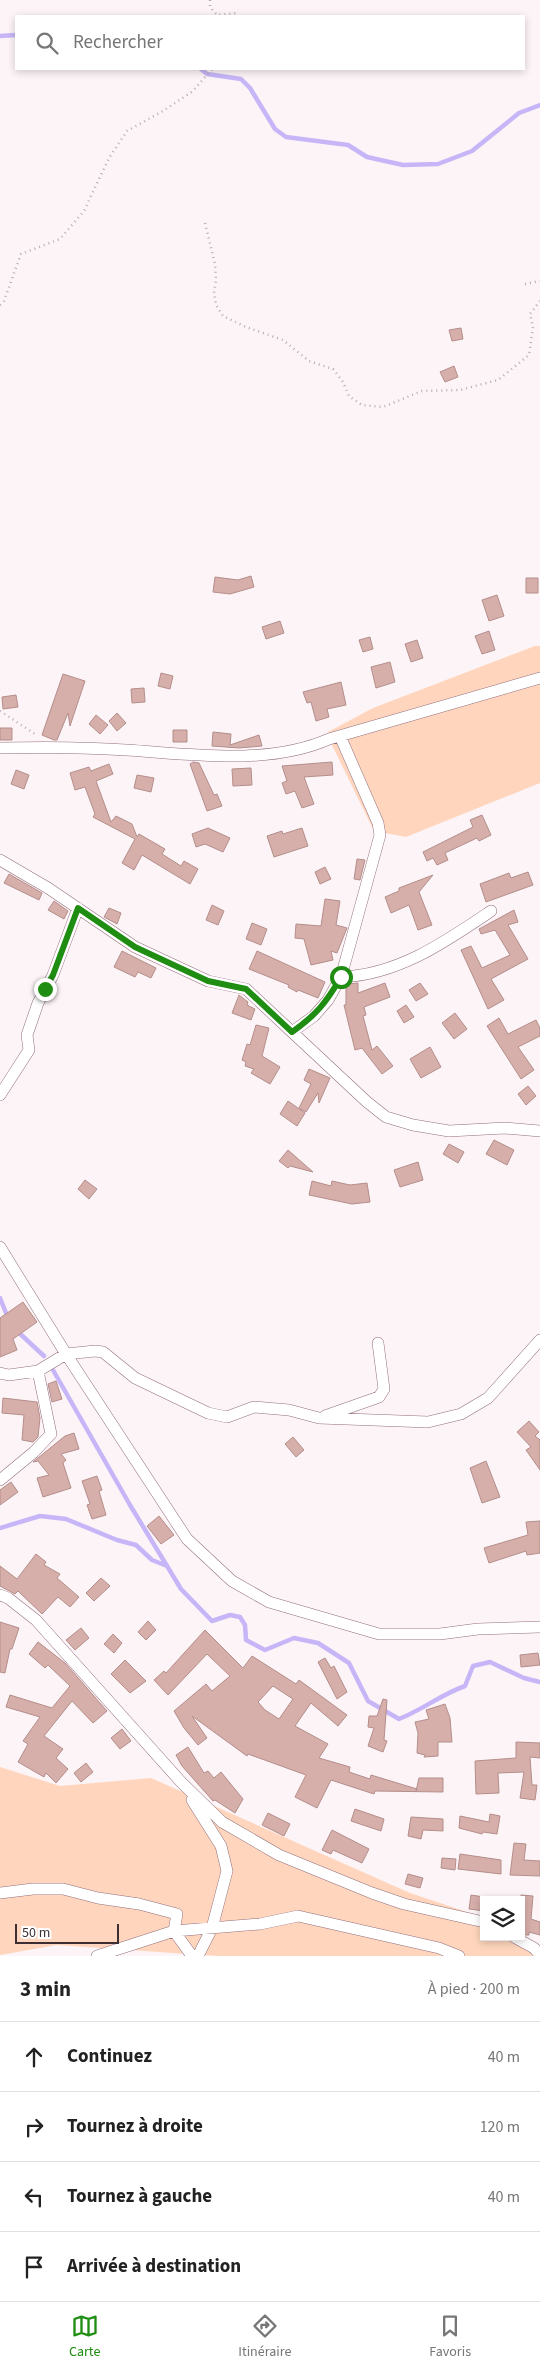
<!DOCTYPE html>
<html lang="fr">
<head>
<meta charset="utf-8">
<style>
	:root { --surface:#fff; --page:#f6f6f6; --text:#222; --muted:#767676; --line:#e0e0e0; --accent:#1f8d11 }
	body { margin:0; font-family:"Source Sans 3",sans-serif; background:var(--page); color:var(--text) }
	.controls { position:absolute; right:15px; bottom:15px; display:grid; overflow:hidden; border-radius:0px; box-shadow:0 2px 8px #0003 }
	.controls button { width:45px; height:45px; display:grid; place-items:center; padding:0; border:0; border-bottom:1px solid var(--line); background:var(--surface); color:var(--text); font:25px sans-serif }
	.scale { position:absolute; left:15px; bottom:12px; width:104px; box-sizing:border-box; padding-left:5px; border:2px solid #3d2e33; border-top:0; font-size:14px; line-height:18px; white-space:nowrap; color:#3d2e33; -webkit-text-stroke:4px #fff; paint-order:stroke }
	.stop { position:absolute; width:15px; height:15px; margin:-11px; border:4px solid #1f8d11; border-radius:50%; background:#fff }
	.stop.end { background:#1f8d11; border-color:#fff; box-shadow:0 1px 5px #0008 }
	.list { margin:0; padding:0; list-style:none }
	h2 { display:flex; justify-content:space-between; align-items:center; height:65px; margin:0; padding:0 20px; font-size:21px }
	h2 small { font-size:16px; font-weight:400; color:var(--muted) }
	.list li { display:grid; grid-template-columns:32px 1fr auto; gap:15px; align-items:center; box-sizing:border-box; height:70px; padding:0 20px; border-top:1px solid var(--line) }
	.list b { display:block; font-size:19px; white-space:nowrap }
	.list em { font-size:16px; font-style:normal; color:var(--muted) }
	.icon { flex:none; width:28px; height:28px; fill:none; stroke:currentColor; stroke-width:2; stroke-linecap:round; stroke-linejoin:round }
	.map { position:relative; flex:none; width:540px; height:1956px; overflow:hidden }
	.search { position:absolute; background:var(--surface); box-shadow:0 2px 8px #0003; left:15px; right:15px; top:15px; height:55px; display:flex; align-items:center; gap:12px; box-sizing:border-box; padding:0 18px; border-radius:0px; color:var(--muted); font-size:19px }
	.sheet { height:345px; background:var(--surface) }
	nav { display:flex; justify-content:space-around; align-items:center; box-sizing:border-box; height:70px; border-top:1px solid var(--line); background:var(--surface); font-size:14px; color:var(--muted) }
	nav a { display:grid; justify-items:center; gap:2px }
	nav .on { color:var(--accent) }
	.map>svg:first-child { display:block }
	.green { fill:#ffd6bd }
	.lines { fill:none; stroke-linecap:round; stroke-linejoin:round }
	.stream { stroke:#c7b6f7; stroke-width:4.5 }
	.building { fill:#d6aeaa; stroke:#b48e8b; fill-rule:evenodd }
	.street-casing { stroke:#926f7c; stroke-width:12 }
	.path { stroke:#b8adb1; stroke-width:2.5; stroke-dasharray:1 4; stroke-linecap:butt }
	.street { stroke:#fff; stroke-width:11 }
	.route { stroke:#1f8d11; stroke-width:6 }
</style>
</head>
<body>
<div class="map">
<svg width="540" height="1956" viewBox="0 0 540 1956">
	<rect width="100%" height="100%" fill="#fdf4f7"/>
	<path class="green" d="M535,646H540V783L406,837L374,831L329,739L328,732L373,708Z
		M0,1767L60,1786L151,1778L410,1893L476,1915L484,1920V1937C502,1937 522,1938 533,1956H217L57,1945L0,1955Z"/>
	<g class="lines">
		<path class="stream" d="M0,36L16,35
			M201,69L207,74L241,79L250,88L275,129L286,137L348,145L367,157L403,165L438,164L472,151L519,113L540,105
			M0,1298L8,1318
			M16,1330L44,1356
			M53,1370L130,1505L181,1589L212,1621L230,1615L240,1617L245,1625L246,1640L265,1650L294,1638L318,1643L349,1663L368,1701L399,1719C422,1710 442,1694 465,1686L473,1666L490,1662L524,1678L540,1682
			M0,1528L40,1516L66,1519L117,1540L136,1545L152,1560L167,1566"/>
	</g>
	<path class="building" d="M461,328L463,339L452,341L449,330Z
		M454,366L458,377L445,382L440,372Z
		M251,576L254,587L230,594L213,592L215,577L238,580Z
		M526,578H538V593H526Z
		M497,595L504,616L489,621L482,600Z
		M280,621L284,633L266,639L262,627Z
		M489,631L495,650L482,654L475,636Z
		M370,637L373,649L363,652L359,640Z
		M417,640L423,658L411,662L405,644Z
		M390,662L395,682L376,688L371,667Z
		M161,673L173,676L170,689L158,686Z
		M63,674L85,681L70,726L68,713L57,740H54L42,735Z
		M341,682L346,705L327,709L329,717L316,721L311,702L307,703L303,692Z
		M144,688L145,702L132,703L131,689Z
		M16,695L18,707L3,709L2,697Z
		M117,713L126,723L117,731L109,721Z
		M96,715L108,725L100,734L89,724Z
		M0,728H12V740H0Z
		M173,730H187V742H173Z
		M213,732L231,734L230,745L259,735L262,746L239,748L212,746Z
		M193,762L199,763L214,795L217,794L222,806L207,811L190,764Z
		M332,762L333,775L304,777L314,804L302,808L295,791L286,794L282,783L287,781L282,766Z
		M109,764L113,774L96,781L111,822L116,816L132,824L137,837L139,834L165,849L162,854L181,866L184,861L198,869L190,884L142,855L134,870L122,863L135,839L93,817L95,814L85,787L75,790L70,773L89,767L91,771Z
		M251,768L252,785L233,786L232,769Z
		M16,770L29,775L24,789L11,784Z
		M137,775L154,778L151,792L134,788Z
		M482,815L491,835L479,841L477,838L445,853L448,860L437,865L433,858L427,861L423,852L473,827L470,820Z
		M208,828L230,838L223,852L205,844L196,847L192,834Z
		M302,828L308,846L274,857L267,836L282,831L283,834Z
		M357,859L365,860L360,880L354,879Z
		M325,867L331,879L320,884L315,872Z
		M528,872L533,885L486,902L480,884L509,873L511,878Z
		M9,874L42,893L39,900L4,883Z
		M433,875L419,892L432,925L418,930L409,905L391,913L385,897L399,891V888Z
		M325,899L340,901L336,925L347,928L337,953L331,951L333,960L311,965L304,939L295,938L296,924L321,926Z
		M54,901L68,911L64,919L48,910Z
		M212,905L224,911L218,925L206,920Z
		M109,908L121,913L117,924L104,917Z
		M514,910L518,922L508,925L528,959L491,979L504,1000L488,1009L461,950L471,946L482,968L510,955L495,930L481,934L479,929Z
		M252,923L267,929L261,945L246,939Z
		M122,951L156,968L151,978L138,972L135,977L114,967Z
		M257,951L325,982L318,998L298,990L297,992L288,987L289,985L249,969Z
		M358,983V993L385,983L390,997L364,1007L366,1015L363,1016L372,1050L377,1046L393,1066L382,1074L362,1048L355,1050L344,1005H346V984Z
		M420,983L428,994L416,1001L409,990Z
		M239,995L248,1002L247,1005L255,1009L251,1020L232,1013Z
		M406,1005L414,1017L404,1023L397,1011Z
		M455,1013L467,1029L454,1039L442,1023Z
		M499,1018L508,1034L536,1020L540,1028V1036L518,1047L534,1070L521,1079L487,1026Z
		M256,1025L269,1028L262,1056L280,1067L270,1084L251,1073L254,1069L245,1066L246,1062L242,1060L247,1044L250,1045Z
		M430,1047L441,1067L421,1078L410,1059Z
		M309,1069L330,1078L319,1103L318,1093L306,1112L299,1108L311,1084L304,1080Z
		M528,1086L536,1096L526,1105L518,1094Z
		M288,1101L305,1113L297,1126L280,1114Z
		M494,1140L514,1150L507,1165L486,1154Z
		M449,1144L464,1152L458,1163L443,1154Z
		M288,1150L313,1172L290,1166L288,1168L279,1161Z
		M418,1162L423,1180L400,1187L394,1170Z
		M85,1180L97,1189L89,1199L78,1189Z
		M312,1181L331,1186L332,1181L350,1185L367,1183L370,1202L352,1204L309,1195Z
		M23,1302L37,1322L13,1339L17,1350L0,1357V1318Z
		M56,1381L62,1399L52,1402L48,1384Z
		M3,1398L37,1402L40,1418L38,1437L33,1442L22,1440L24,1415L2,1413Z
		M529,1421L539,1432L535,1436L540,1440V1470L526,1450L531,1447L517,1432Z
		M74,1433L79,1449L61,1454L66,1460L63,1463L71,1488L43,1497L37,1478L49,1475L38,1461L33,1462L65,1436Z
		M293,1437L304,1450L296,1457L285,1444Z
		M486,1461L500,1497L482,1503L470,1468Z
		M97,1476L102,1490L99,1491L106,1515L92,1519L87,1505L90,1504L82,1481Z
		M11,1482L18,1492L0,1505V1490Z
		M159,1516L174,1535L161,1544L147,1526Z
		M540,1521V1553L527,1555L526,1551L489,1563L484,1548L528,1535L526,1522Z
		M36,1554L46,1562L44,1565L60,1574L57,1578L79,1597L70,1607L58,1597L42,1614L18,1591L15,1594L0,1586V1566L17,1579Z
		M101,1578L110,1586L94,1601L86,1593Z
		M148,1621L156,1630L146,1640L138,1632Z
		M0,1622L19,1628L12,1649H10L5,1673L0,1672Z
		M81,1628L89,1638L75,1650L66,1640Z
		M205,1630L243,1668L252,1656L296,1684L299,1680L347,1715L338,1726L311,1703L295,1726L328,1744L319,1758L350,1767L349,1772L370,1779L371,1775L417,1789L416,1791L419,1778H443V1792L375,1791L374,1794L331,1780L317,1808L295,1797L306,1775L248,1754L247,1756L192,1716L207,1738L198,1745L184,1728L174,1711L206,1684L212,1691L230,1676L207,1654L168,1695L154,1680L164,1671L166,1673ZM273,1686L293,1699L279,1719L265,1710L258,1702Z
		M113,1634L122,1643L114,1653L104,1644Z
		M38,1642L65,1663L107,1711L93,1723L72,1701L44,1736L63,1749L56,1758L68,1769L56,1783L46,1773L44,1777L18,1762L28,1744L23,1741L40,1717L6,1707L10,1695L52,1708L70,1686L48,1665L45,1668L29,1654Z
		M538,1653L540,1665L521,1667L520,1655Z
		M325,1658L331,1668L334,1666L347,1692L337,1699L318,1662Z
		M125,1660L146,1681L130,1693L111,1674Z
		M383,1699L387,1700L384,1740L387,1741L383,1752L368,1746L374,1728L368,1727L369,1716H377Z
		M445,1704L450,1718L452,1742H438V1756L424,1757L425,1755L417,1753L418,1733L415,1722L429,1719L426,1710Z
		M122,1729L131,1741L120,1749L111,1738Z
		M516,1742L540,1743V1758L530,1757L532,1785H537L535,1800L520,1798L524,1772L498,1773L499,1793L476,1794L475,1761L516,1758Z
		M188,1747L204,1773L208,1771L214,1778L221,1772L243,1799L235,1813L215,1800L213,1801L182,1766L176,1755Z
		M86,1763L93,1772L81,1782L74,1773Z
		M355,1809L384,1819L381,1831L351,1821Z
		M268,1813L290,1824L284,1836L262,1825Z
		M490,1814L500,1816L497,1834L483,1832L482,1834L459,1828L460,1816L489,1822Z
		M411,1817L443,1819V1831L423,1830L421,1839L408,1836Z
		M332,1830L369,1849L362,1863L333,1850L331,1854L322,1850Z
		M514,1843L526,1844L524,1860L540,1861V1876L510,1875Z
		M460,1854L501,1860V1874L458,1869Z
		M442,1858L456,1859L455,1870L441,1868Z
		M408,1874L423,1878L420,1888L405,1884Z
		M471,1895L484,1897V1911L469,1909Z
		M521,1895L533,1896L531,1919L540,1922V1935L529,1932V1935H526L521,1932Z"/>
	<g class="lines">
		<defs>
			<path id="street" d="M340,736L378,823L380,835L341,977L328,1000L314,1016L292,1032L367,1102L386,1117L413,1125L449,1131L505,1128L540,1131
				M0,748C42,747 84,747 126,750C190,754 268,766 329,739L540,678
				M0,860L48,888L135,947L208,981L246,989L292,1032
				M341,977C398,975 445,942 491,911
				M0,1095L29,1050L27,1035L38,1003L53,975L78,908
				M0,1247L66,1354L187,1539L232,1581L269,1602L379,1634H440L478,1629L540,1627
				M0,1373L9,1375L38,1371L66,1354L95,1351L103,1352L135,1378L208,1413L227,1417L254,1407L289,1410L319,1418L428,1422L461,1414L488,1398L540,1340
				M325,1416L379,1397L384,1389L378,1343
				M0,1480L34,1452L51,1434L38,1371
				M0,1595L8,1598L36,1620L181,1782L222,1822L279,1855L372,1893L404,1904L484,1922
				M192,1800L221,1846L227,1871L212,1928L198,1956
				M0,1893L33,1889H63L98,1898L139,1904L177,1914L174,1931L192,1956
				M514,1937L534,1948L540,1955
				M97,1956L174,1931L260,1924L298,1916L439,1948L459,1956"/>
		</defs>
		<use href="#street" class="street-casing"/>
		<path class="path" d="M210,0V7L217,15L237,13L236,16
			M205,223L215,264L216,280L214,293L216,305L223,316L246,327L283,340L309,361L333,369L343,382L349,396L362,405L383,407L422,391L460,390L498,380L529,355L533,327L530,314L540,301
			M525,284L540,281
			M0,305L4,301L21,254L60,239L84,211L109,158L127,131L163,111L193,91L212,69
			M0,711L35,734"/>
		<use href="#street" class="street"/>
	</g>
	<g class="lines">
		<path class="route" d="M45,989L53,975L78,908L135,947L208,981L246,989L292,1032C316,1015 326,1003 341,977"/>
	</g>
</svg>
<div class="controls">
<button><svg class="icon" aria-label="layers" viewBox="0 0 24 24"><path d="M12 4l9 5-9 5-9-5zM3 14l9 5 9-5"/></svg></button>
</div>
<div class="scale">50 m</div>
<div class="stop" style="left:341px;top:977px"></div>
<div class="stop end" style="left:45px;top:989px"></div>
<div class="search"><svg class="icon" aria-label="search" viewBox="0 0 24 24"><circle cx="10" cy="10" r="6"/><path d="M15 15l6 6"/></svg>Rechercher</div>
</div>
<section class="sheet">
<h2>3 min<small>À pied · 200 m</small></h2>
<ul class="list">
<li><svg class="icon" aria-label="ahead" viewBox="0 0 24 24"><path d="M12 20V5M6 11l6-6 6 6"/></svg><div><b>Continuez</b></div><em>40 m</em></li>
<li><svg class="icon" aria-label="right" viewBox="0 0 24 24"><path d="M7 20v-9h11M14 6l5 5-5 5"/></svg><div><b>Tournez à droite</b></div><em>120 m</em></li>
<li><svg class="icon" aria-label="left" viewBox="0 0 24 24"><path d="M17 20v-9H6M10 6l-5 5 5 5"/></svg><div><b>Tournez à gauche</b></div><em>40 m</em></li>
<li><svg class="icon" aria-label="arrive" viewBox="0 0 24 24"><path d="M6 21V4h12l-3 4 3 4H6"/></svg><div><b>Arrivée à destination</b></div></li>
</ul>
</section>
<nav>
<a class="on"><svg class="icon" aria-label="map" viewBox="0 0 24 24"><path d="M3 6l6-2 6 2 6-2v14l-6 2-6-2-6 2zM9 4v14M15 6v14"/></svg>Carte</a>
<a><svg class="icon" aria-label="directions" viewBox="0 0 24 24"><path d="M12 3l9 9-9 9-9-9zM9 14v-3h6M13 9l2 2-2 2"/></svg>Itinéraire</a>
<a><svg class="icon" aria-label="saved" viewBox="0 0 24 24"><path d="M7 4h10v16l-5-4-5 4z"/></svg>Favoris</a>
</nav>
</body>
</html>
